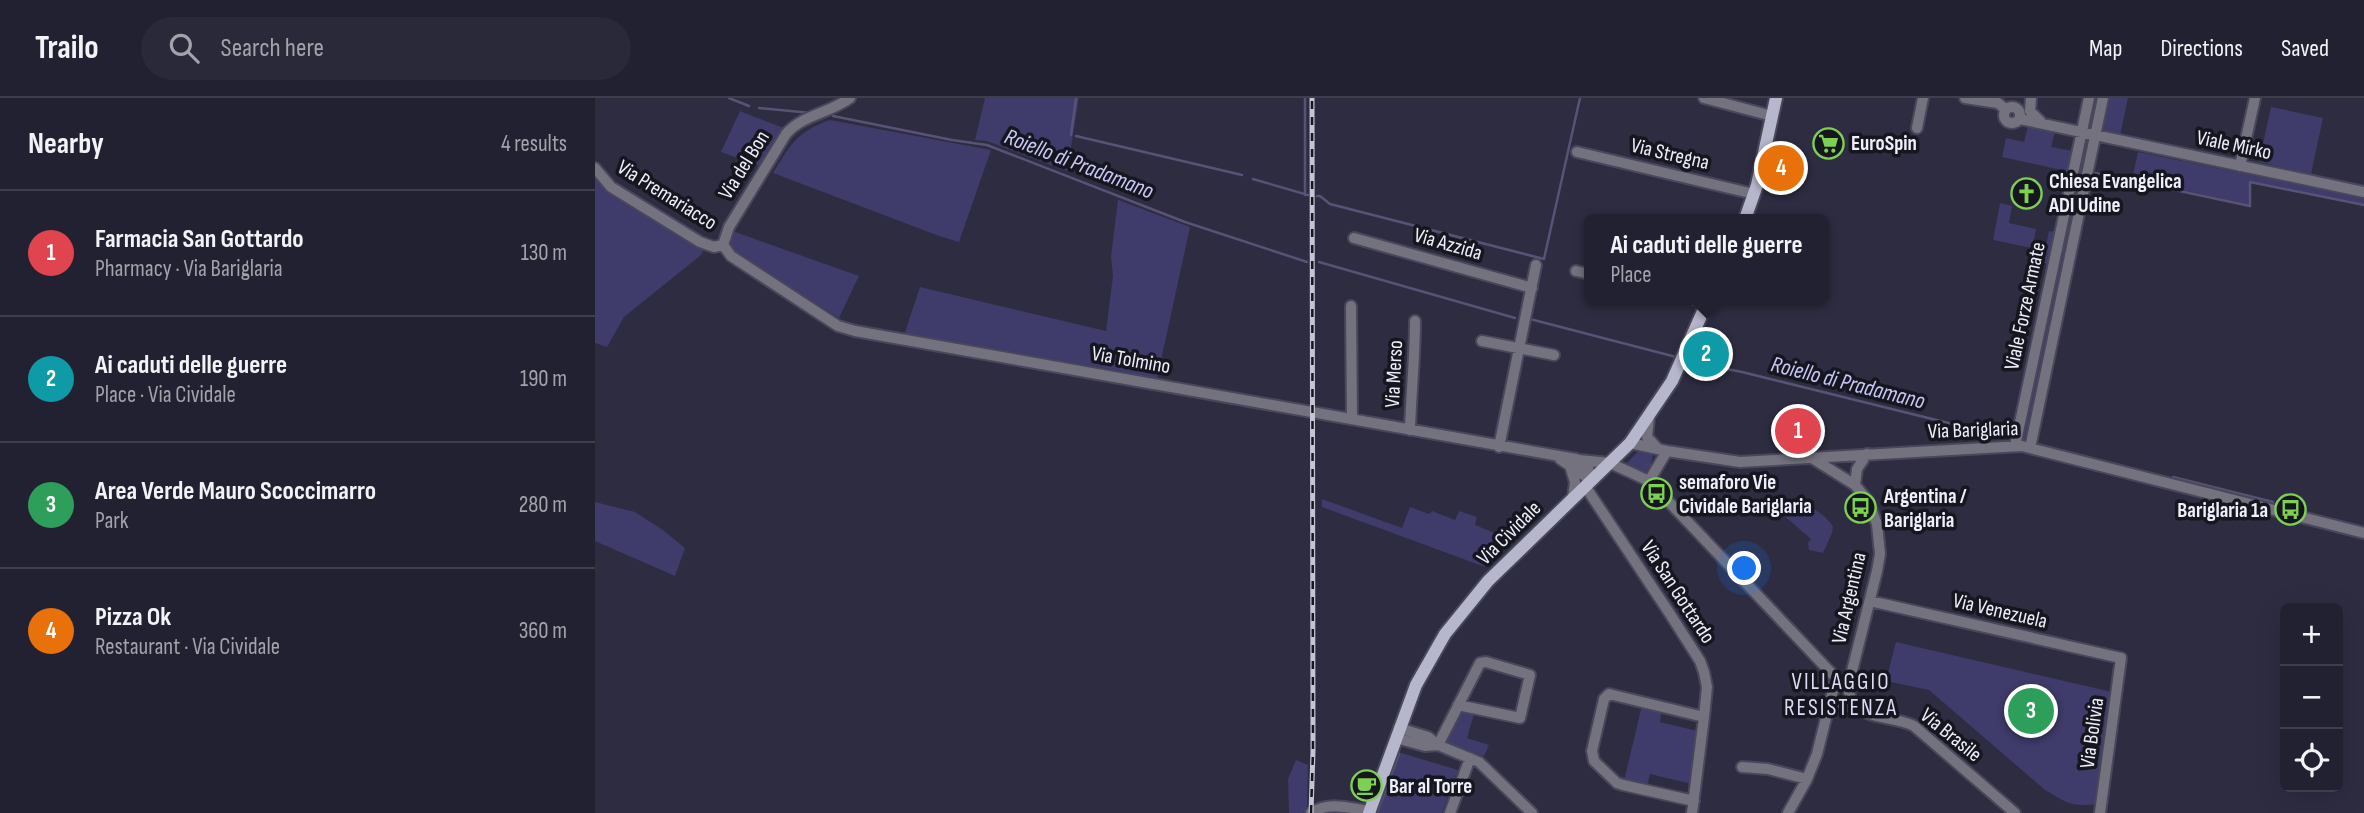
<!DOCTYPE html>
<html lang="en">
<head>
<meta charset="utf-8">
<style>
	:root { --surface:#222131; --page:#2a2939; --text:#f1f3f6; --muted:#a2a3ab; --line:#3f3e4d; --accent:#7ed053 }
	body { margin:0; font-family:"Sofia Sans Condensed",sans-serif; background:var(--page); color:var(--text) }
	.controls { position:absolute; right:21px; bottom:21px; display:grid; overflow:hidden; border-radius:10px; box-shadow:0 7px 28px #0002 }
	.controls button { width:63px; height:63px; display:grid; place-items:center; padding:0; border:0; border-bottom:2px solid var(--line); background:var(--surface); color:var(--text); font:35px sans-serif }
	.you { position:absolute; left:1150px; top:471px; width:24px; height:24px; margin:-18px; border:5px solid #fff; border-radius:50%; background:#1a73e8; box-shadow:0 0 0 10px #1a73e833 }
	.badge { display:grid; place-items:center; width:46px; height:46px; border-radius:50%; background:var(--accent); color:#fff; font-size:23px; font-weight:700 }
	.pin { position:absolute; translate:-50% -50%; border:4px solid #fff; box-shadow:0 2px 7px #0006 }
	.popup { position:absolute; left:989px; top:116px; width:245px; height:91px; box-sizing:border-box; display:grid; place-content:center; border-radius:10px; background:var(--surface); filter:drop-shadow(0 2px 5px #0005); font-size:23px; white-space:nowrap; color:var(--muted) }
	.popup b { font-size:26px; color:var(--text) }
	.popup::after { content:''; position:absolute; left:50%; top:100%; margin-left:-14px; border:14px solid transparent; border-top-color:var(--surface) }
	.list { margin:0; padding:0; list-style:none }
	h2 { display:flex; justify-content:space-between; align-items:center; height:91px; margin:0; padding:0 28px; font-size:30px }
	h2 small { font-size:23px; font-weight:400; color:var(--muted) }
	.list li { display:grid; grid-template-columns:46px 1fr auto; gap:21px; align-items:center; box-sizing:border-box; height:126px; padding:0 28px; border-top:2px solid var(--line) }
	.list b { display:block; font-size:26px; white-space:nowrap }
	.list p { margin:0; font-size:23px; white-space:nowrap; color:var(--muted) }
	.list em { font-size:23px; font-style:normal; color:var(--muted) }
	.icon { flex:none; width:38px; height:38px; fill:none; stroke:currentColor; stroke-width:2; stroke-linecap:round; stroke-linejoin:round }
	.map { position:relative; flex:none; width:1769px; height:715px; overflow:hidden }
	header { display:flex; align-items:center; gap:42px; box-sizing:border-box; height:98px; padding:0 35px; background:var(--surface); border-bottom:2px solid var(--line) }
	header strong { font-size:33px }
	nav { display:flex; gap:38px; margin-inline-start:auto; font-size:24px }
	.search { width:490px; height:63px; background:var(--page); display:flex; align-items:center; gap:18px; box-sizing:border-box; padding:0 24px; border-radius:38px; color:var(--muted); font-size:26px }
	main { display:flex }
	aside { flex:1; background:var(--surface) }
	.map>svg:first-child { display:block }
	.green { fill:#3f3b6a }
	.lines { fill:none; stroke-linecap:round; stroke-linejoin:round }
	.stream { stroke:#585375; stroke-width:2.5 }
	.minor-casing { stroke:#48475b; stroke-width:14 }
	.major-casing { stroke:#48475b; stroke-width:16 }
	.minor { stroke:#73727e; stroke-width:10 }
	.major { stroke:#b6b6cd; stroke-width:12 }
	.rail-casing { stroke:#c4c4d4; stroke-width:5 }
	.rail { stroke:#16161f; stroke-width:2.5; stroke-dasharray:8; stroke-linecap:butt }
	.labels { text-anchor:middle; dominant-baseline:central; stroke-width:7; stroke-linejoin:round; paint-order:stroke }
	.poi-label { font-size:21px; font-weight:bold; fill:#eeeefc; stroke:#16161f; text-anchor:start }
	.street-label { font-size:21px; fill:#eeeefc; stroke:#16161f }
	.water-label { font-size:23px; font-style:italic; fill:#c8c7f6; stroke:#16161f }
	.neighbourhood-label { font-size:23px; letter-spacing:2px; fill:#dbdbf7; stroke:#16161f }
</style>
</head>
<body>
<header>
<strong>Trailo</strong>
<div class="search"><svg class="icon" aria-label="search" viewBox="0 0 24 24"><circle cx="10" cy="10" r="6"/><path d="M15 15l6 6"/></svg>Search here</div>
<nav><a>Map</a><a>Directions</a><a>Saved</a></nav>
</header>
<main>
<aside>
<h2>Nearby<small>4 results</small></h2>
<ul class="list">
<li><span class="badge" style="background:#e0444e">1</span><div><b>Farmacia San Gottardo</b><p>Pharmacy · Via Bariglaria</p></div><em>130 m</em></li>
<li><span class="badge" style="background:#0f9aa8">2</span><div><b>Ai caduti delle guerre</b><p>Place · Via Cividale</p></div><em>190 m</em></li>
<li><span class="badge" style="background:#2e9e5b">3</span><div><b>Area Verde Mauro Scoccimarro</b><p>Park</p></div><em>280 m</em></li>
<li><span class="badge" style="background:#e8710a">4</span><div><b>Pizza Ok</b><p>Restaurant · Via Cividale</p></div><em>360 m</em></li>
</ul>
</aside>
<div class="map">
<svg width="1769" height="715" viewBox="0 0 1769 715">
	<rect width="100%" height="100%" fill="#2d2c41"/>
	<path class="green" d="M390,0H484L472,73L392,43L380,42Z
		M1513,0H1533L1525,38L1506,34Z
		M1676,9L1728,20L1716,76L1664,64Z
		M145,13L191,31L167,69L126,54Z
		M235,22L396,52L364,144L344,138L178,75C195,47 203,33 235,22Z
		M1433,28L1460,34L1456,49L1478,53L1472,80L1465,83L1467,72L1407,59L1411,40L1429,44Z
		M1489,42L1496,43L1432,341L1426,340Z
		M1543,54L1769,100V107L1655,83V107L1537,81Z
		M0,78L6,85L109,151L106,157L29,219L12,249L0,245Z
		M523,102L595,129L562,281L504,269L309,237L325,189L511,233L518,178L516,158Z
		M1405,105L1417,108L1414,125L1441,131L1437,150L1398,142Z
		M1454,133L1461,134L1454,166L1447,165Z
		M140,134L264,178L244,220L142,156L137,151L135,144Z
		M1046,350L1058,356L1056,367L1050,377L1031,366Z
		M727,401L807,430L815,409L834,416L837,413L860,422L864,413L882,419L880,427L902,436L890,469L727,409Z
		M0,404L40,414L68,432L90,450L80,478L0,443Z
		M1194,406C1214,405 1226,413 1238,428L1237,435L1228,455L1214,452L1213,445L1216,441L1180,410Z
		M1301,544L1517,594L1502,706C1476,709 1472,705 1450,692L1334,592L1291,583Z
		M1048,603L1067,608L1065,624L1107,634L1101,687L1055,676L1051,692L1028,687Z
		M864,613L879,616L872,640L894,647L889,658L849,643Z
		M803,654L863,672L847,715H781Z
		M701,662L713,667L712,712L708,715H694L693,681Z"/>
	<g class="lines">
		<path class="stream" d="M134,0L154,8
			M710,0V97
			M164,10L216,15
			M238,18L357,42L392,47L590,124L712,164
			M476,37L481,0
			M481,38L647,77
			M1473,71L1478,50
			M1500,75L1655,108V84L1769,107
			M658,81L713,97
			M722,98H725L735,106L949,161L985,0
			M724,164L920,220
			M935,221L1081,259
			M1096,264L1147,274L1402,337
			M1578,379L1678,404
			M782,715L804,656"/>
		<defs>
			<path id="minor" d="M1109,0L1177,18
				M1370,0L1403,5L1411,12
				M1436,0L1435,13L1446,24
				M1409 17a8 8 0 1 1 16 0a8 8 0 1 1-16 0Z
				M1425,21L1769,94
				M1322,30L1328,0
				M982,54L1159,96
				M1645,68L1660,0
				M0,70L16,89L105,144L119,149L128,147
				M759,140L937,190
				M128,147L136,158L243,228L260,233L981,361L993,370L996,382
				M128,147L134,129L191,36C207,17 235,15 255,0
				M981,173L994,176
				M1101,202L1112,204
				M756,208L757,321
				M887,243L959,257
				M1054,320L1052,339L1063,351
				M815,332C816,295 820,260 820,223
				M1035,345L1072,353L1145,364L1427,348L1769,435
				M1420,348L1494,0
				M904,349L941,167
				M1435,350L1508,0
				M1217,360L1260,387L1273,403L1282,426L1285,456L1282,473L1254,585C1251,625 1294,615 1319,628L1420,715
				M965,361L996,382
				M984,362L1015,365L1054,383L1241,580L1254,585
				M975,368L980,384L978,399
				M1054,383L1072,353
				M1260,387L1262,371L1272,356
				M990,388L1075,516L1105,563L1109,574L1112,589L1109,619L1097,715
				M1275,503L1526,560L1505,715
				M1233,611L1259,608
				M804,630L833,639L843,647L884,664L937,715
				M801,640L830,648L843,647
				M843,647L885,565L891,564L935,577L925,620L863,607
				M1147,669L1173,671L1212,681
				M1099,703L1028,687L1022,685L999,663L997,653L1009,601L1014,596L1109,619
				M716,715C734,703 754,710 774,713
				M855,715L875,660
				M1193,715L1212,681L1222,656L1241,580"/>
			<path id="major" d="M1150,121L1162,87L1181,0
				M774,715L821,587L850,536L893,483L1035,345L1077,283L1113,202"/>
		</defs>
		<use href="#minor" class="minor-casing"/>
		<use href="#major" class="major-casing"/>
		<use href="#minor" class="minor"/>
		<use href="#major" class="major"/>
		<defs>
			<path id="rail" d="M716,715L718,653L717,0"/>
		</defs>
		<use href="#rail" class="rail-casing"/>
		<use href="#rail" class="rail"/>
	</g>
	<defs>
		<symbol id="supermarket-ring" viewBox="-11 -11 22 22"><circle r="9.5" fill="#16161f" stroke="#7ed053" stroke-width="1.5"/><path d="M-6-5.5h2.5l.6 2H6L4.5 2H-2.5L-4.4-4H-6ZM-1.5 3.2a1.3 1.3 0 1 0 .1 0ZM3 3.2a1.3 1.3 0 1 0 .1 0Z" fill="#7ed053"/></symbol>
		<symbol id="church-ring" viewBox="-11 -11 22 22"><circle r="9.5" fill="#16161f" stroke="#7ed053" stroke-width="1.5"/><path d="M-1.2-6h2.4v3.5h3.3v2.4h-3.3V6h-2.4V-.1h-3.3v-2.4h3.3Z" fill="#7ed053"/></symbol>
		<symbol id="bus-ring" viewBox="-11 -11 22 22"><circle r="9.5" fill="#16161f" stroke="#7ed053" stroke-width="1.5"/><path d="M-5-6H5V4H4V6H2V4H-2V6H-4V4H-5ZM-3.5-4V0h7V-4ZM-3.5 1.2v1.5H-2V1.2ZM2 1.2v1.5H3.5V1.2Z" fill="#7ed053"/></symbol>
		<symbol id="cafe-ring" viewBox="-11 -11 22 22"><circle r="9.5" fill="#16161f" stroke="#7ed053" stroke-width="1.5"/><path d="M-5.5-4.5H6V0H3Q3 3.5 0 3.5H-2.5Q-5.5 3.5-5.5 0ZM3-3.2v2h1.7v-2ZM-6 4.5H4V6H-6Z" fill="#7ed053"/></symbol>
	</defs>
	<g fill-rule="evenodd">
		<use href="#supermarket-ring" x="1216" y="28" width="35" height="35"/>
		<use href="#church-ring" x="1414" y="78" width="35" height="35"/>
		<use href="#bus-ring" x="1044" y="378" width="35" height="35"/>
		<use href="#bus-ring" x="1248" y="392" width="35" height="35"/>
		<use href="#bus-ring" x="1678" y="394" width="35" height="35"/>
		<use href="#cafe-ring" x="754" y="670" width="35" height="35"/>
	</g>
	<g class="labels">
		<g class="poi-label">
			<text x="1256" y="45">EuroSpin</text>
			<text x="1454" y="83">Chiesa Evangelica<tspan x="1454" dy="24">ADI Udine</tspan></text>
			<text x="1084" y="384">semaforo Vie<tspan x="1084" dy="24">Cividale Bariglaria</tspan></text>
			<text x="1289" y="398">Argentina /<tspan x="1289" dy="24">Bariglaria</tspan></text>
			<text x="1673" y="412" text-anchor="end">Bariglaria 1a</text>
			<text x="794" y="688">Bar al Torre</text>
		</g>
		<g class="street-label">
			<text transform="translate(1639 47) rotate(12)">Viale Mirko</text>
			<text transform="translate(1075 56) rotate(13)">Via Stregna</text>
			<text transform="translate(149 67) rotate(-58)">Via del Bon</text>
			<text transform="translate(72 97) rotate(32)">Via Premariacco</text>
			<text transform="translate(853 146) rotate(16)">Via Azzida</text>
			<text transform="translate(1430 208) rotate(-78)">Viale Forze Armate</text>
			<text transform="translate(536 262) rotate(10)">Via Tolmino</text>
			<text transform="translate(799 276) rotate(-87)">Via Merso</text>
			<text transform="translate(1378 332) rotate(-2)">Via Bariglaria</text>
			<text transform="translate(914 435) rotate(-45)">Via Cividale</text>
			<text transform="translate(1083 494) rotate(57)">Via San Gottardo</text>
			<text transform="translate(1254 500) rotate(-77)">Via Argentina</text>
			<text transform="translate(1405 513) rotate(13)">Via Venezuela</text>
			<text transform="translate(1497 635) rotate(-82)">Via Bolivia</text>
			<text transform="translate(1356 637) rotate(39)">Via Brasile</text>
		</g>
		<g class="water-label">
			<text transform="translate(484 66) rotate(21)">Roiello di Pradamano</text>
			<text transform="translate(1253 285) rotate(14)">Roiello di Pradamano</text>
		</g>
		<g class="neighbourhood-label">
			<text x="1246" y="584">VILLAGGIO<tspan x="1246" dy="26">RESISTENZA</tspan></text>
		</g>
	</g>
</svg>
<div class="controls">
<button>+</button>
<button>−</button>
<button><svg class="icon" aria-label="locate" viewBox="0 0 24 24"><circle cx="12" cy="12" r="6"/><path d="M12 2v4M12 18v4M2 12h4M18 12h4"/></svg></button>
</div>
<div class="you"></div>
<div class="pin badge" style="left:1203px;top:333px;background:#e0444e">1</div>
<div class="pin badge" style="left:1111px;top:256px;background:#0f9aa8">2</div>
<div class="popup"><b>Ai caduti delle guerre</b>Place</div>
<div class="pin badge" style="left:1436px;top:613px;background:#2e9e5b">3</div>
<div class="pin badge" style="left:1186px;top:70px;background:#e8710a">4</div>
</div>
</main>
</body>
</html>
